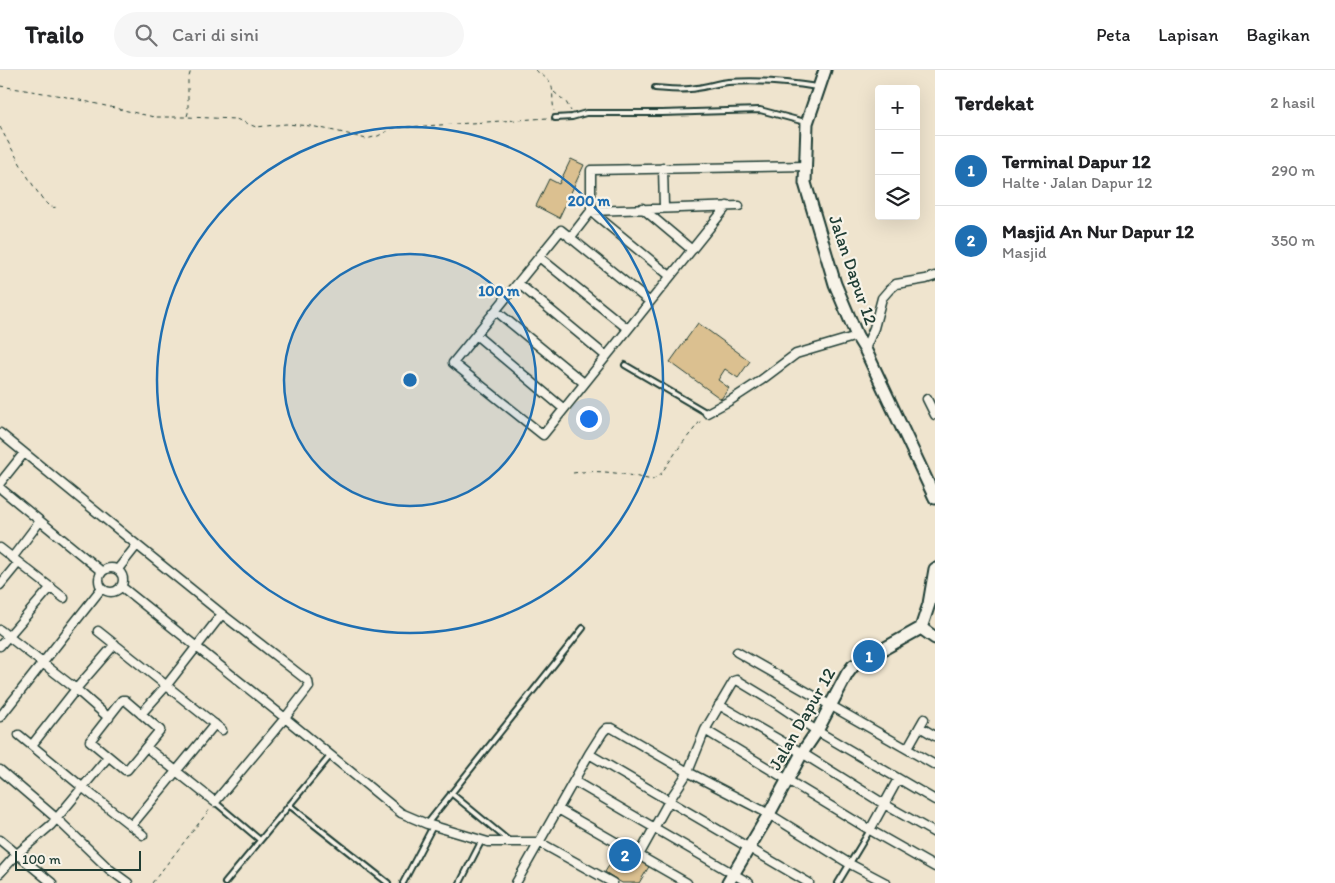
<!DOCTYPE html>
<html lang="id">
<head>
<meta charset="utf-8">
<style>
	:root { --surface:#fff; --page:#f6f6f6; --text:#202124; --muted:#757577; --line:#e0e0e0; --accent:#1f6fb2 }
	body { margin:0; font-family:Itim,sans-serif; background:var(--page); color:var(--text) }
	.controls { position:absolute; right:15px; top:15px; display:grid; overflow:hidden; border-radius:5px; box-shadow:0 5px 20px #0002 }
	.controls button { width:45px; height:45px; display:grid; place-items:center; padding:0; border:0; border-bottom:1px solid var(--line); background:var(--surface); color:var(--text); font:25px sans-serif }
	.scale { position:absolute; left:15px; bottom:12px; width:126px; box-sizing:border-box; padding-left:5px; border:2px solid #1f3d34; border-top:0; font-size:14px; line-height:18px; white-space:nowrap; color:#1f3d34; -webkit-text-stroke:4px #f7f3e8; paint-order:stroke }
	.you { position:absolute; left:588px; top:348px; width:18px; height:18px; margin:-12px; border:4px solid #fff; border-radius:50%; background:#1a73e8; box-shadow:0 0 0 8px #1a73e833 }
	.badge { display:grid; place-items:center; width:32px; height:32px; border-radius:50%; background:var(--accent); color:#fff; font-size:16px; font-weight:700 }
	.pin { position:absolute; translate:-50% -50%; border:2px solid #fff; box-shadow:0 1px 5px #0006 }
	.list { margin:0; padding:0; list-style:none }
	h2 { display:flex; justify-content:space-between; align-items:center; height:65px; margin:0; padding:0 20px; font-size:21px }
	h2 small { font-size:16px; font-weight:400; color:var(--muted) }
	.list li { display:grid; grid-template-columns:32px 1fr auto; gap:15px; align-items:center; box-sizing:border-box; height:70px; padding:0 20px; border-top:1px solid var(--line) }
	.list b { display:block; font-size:19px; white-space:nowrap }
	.list p { margin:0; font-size:16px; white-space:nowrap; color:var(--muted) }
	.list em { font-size:16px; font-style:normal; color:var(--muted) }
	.icon { flex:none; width:28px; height:28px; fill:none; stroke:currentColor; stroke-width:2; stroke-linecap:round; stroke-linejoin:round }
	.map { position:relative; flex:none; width:935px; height:813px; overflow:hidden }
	header { display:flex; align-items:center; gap:30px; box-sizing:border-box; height:70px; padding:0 25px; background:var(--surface); border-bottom:1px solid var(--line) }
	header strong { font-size:24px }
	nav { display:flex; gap:28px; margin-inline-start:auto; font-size:18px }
	.search { width:350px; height:45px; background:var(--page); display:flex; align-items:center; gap:12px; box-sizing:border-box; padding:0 18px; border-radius:28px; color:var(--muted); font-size:19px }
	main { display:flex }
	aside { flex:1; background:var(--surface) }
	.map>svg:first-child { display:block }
	.building { fill:#dbc090; stroke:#1f3d34 }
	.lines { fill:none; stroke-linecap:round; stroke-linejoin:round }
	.lane-casing { stroke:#1f3d34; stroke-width:8 }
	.street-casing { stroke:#1f3d34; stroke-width:11 }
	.secondary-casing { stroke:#1f3d34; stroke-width:15 }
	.path { stroke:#1f3d34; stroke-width:1; stroke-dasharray:4 4; stroke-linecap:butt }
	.lane { stroke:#f7f3e8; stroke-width:4 }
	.street { stroke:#f7f3e8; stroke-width:8 }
	.secondary { stroke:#f7f3e8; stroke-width:11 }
	.ring { fill:none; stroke:#1f6fb2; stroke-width:2.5 }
	.labels { text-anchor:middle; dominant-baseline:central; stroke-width:4.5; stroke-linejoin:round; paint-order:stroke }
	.street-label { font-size:18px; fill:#1f3d34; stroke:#f7f3e8 }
	.centre { fill:#1f6fb2; stroke:#f7f3e8; stroke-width:2.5 }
	.ring-label { font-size:15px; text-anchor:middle; font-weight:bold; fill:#1f6fb2; stroke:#f7f3e8; stroke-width:4.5; stroke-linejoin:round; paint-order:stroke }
</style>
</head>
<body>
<header>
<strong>Trailo</strong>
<div class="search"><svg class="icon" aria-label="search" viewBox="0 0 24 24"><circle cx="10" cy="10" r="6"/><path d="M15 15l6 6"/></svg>Cari di sini</div>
<nav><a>Peta</a><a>Lapisan</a><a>Bagikan</a></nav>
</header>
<main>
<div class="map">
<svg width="935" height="813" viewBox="0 0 935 813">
	<rect width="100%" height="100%" fill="#efe4ce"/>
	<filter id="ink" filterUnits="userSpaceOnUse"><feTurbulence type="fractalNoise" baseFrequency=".02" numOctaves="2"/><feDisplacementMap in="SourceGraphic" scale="10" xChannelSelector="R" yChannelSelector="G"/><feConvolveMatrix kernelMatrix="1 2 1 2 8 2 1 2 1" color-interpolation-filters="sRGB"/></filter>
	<g filter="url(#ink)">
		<path class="building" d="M571,89L584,95L559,148L536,136L549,109L559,114Z
			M698,253L750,291L738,308L725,299L718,310L729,318L721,329L670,292Z
			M621,776L650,795L639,813H622L605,802Z"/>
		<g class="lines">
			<defs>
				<path id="lane" d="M655,18C669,19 683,21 697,18C707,17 717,13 728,12C757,10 787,12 817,17
					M555,48L572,47L586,43H662L760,40L805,52
					M625,295L707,343
					M451,723L509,771
					M215,732L260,770
					M289,735L388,813
					M427,754L583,558
					M225,813L331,685
					M403,813L433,756
					M460,813L482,770
					M838,813L870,760"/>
				<path id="street" d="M663,98L664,137
					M642,138L692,180
					M591,141L739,136
					M591,141L670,206
					M570,168L591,141V100L806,96
					M539,187L628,259
					M518,213L606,286
					M496,241L584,313
					M476,265L564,339L543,365L453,293L561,160L650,232
					M865,279L874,258L882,228L889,220L896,214L926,209L935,206
					M927,329L935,345
					M564,339L727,136
					M707,343L731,330L760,311L796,284L857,266
					M0,363L137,475
					M0,413L24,383
					M0,418L101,501
					M0,478L64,528
					M12,488L40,451
					M99 510a12 12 0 1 1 24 0a12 12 0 1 1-24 0Z
					M118,499L137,475L222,544L308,611L309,617L285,648L401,743L427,754L488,772H539L613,813
					M0,515L18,493
					M122,517L285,648L215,732L146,677
					M0,560L76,619L109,648
					M98,561L222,660
					M0,576L51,517
					M737,582L935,695
					M122,630H125L160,660L127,700H125L90,671Z
					M719,635L802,683L884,734L935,763
					M141,644L166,616L222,544
					M0,647L101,519
					M920,657L935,666
					M19,665L82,717L143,765
					M32,675L76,619L115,574
					M907,679L924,649
					M589,684L809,813
					M0,700L56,748L109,799L128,813
					M574,711L749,813
					M935,730L817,661L775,633L737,610L734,611L732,614L705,660L870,760L935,797
					M558,739L687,813
					M131,756L215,654
					M870,760L898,709
					M0,770L52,813
					M639,785L669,731L688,702L705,660
					M0,803L17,784L51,755L108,687
					M516,813L589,684L603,662L607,658H612L688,702L769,744L850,794L886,813"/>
				<path id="secondary" d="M825,0L807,53L805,113L835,214L857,266L865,279L935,428
					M921,558L935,568
					M728,813L769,744L802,683L817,661L847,604L853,596L921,558L929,534L935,499"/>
			</defs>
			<use href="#lane" class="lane-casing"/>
			<use href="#street" class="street-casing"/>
			<use href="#secondary" class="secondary-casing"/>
			<path class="path" d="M535,0C559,16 550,17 554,41
				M0,16L62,26L154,47H187L236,49L256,57L286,54L311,56L344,63L366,69L378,66L393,58L548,48
				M554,22L566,32L571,41
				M187,46L188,43V10L191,0
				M0,57C7,70 40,133 51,137C54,138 56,137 59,137
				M573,403C600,399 626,404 652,410L660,405L681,375L702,349
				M152,813L210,739"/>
			<use href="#lane" class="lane"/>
			<use href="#street" class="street"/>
			<use href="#secondary" class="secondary"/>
		</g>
	</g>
	<circle cx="410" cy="310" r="126" fill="#1f6fb2" fill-opacity=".12"/>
	<g class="ring">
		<circle cx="410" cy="310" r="126"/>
		<circle cx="410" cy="310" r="253"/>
	</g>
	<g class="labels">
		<g class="street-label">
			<text transform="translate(853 200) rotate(71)">Jalan Dapur 12</text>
			<text transform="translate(802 649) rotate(-60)">Jalan Dapur 12</text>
		</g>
	</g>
	<circle cx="410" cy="310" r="8" class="centre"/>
	<g class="ring-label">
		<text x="589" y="136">200 m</text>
		<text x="499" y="226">100 m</text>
	</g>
</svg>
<div class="controls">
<button>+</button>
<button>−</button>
<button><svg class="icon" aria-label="layers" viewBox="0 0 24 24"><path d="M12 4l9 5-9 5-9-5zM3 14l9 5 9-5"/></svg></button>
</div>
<div class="scale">100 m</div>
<div class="you"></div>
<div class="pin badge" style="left:869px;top:586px">1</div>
<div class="pin badge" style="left:625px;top:785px">2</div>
</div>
<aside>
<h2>Terdekat<small>2 hasil</small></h2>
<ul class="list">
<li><span class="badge">1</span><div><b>Terminal Dapur 12</b><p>Halte · Jalan Dapur 12</p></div><em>290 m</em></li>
<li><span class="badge">2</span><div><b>Masjid An Nur Dapur 12</b><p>Masjid</p></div><em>350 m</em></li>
</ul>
</aside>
</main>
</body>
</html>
